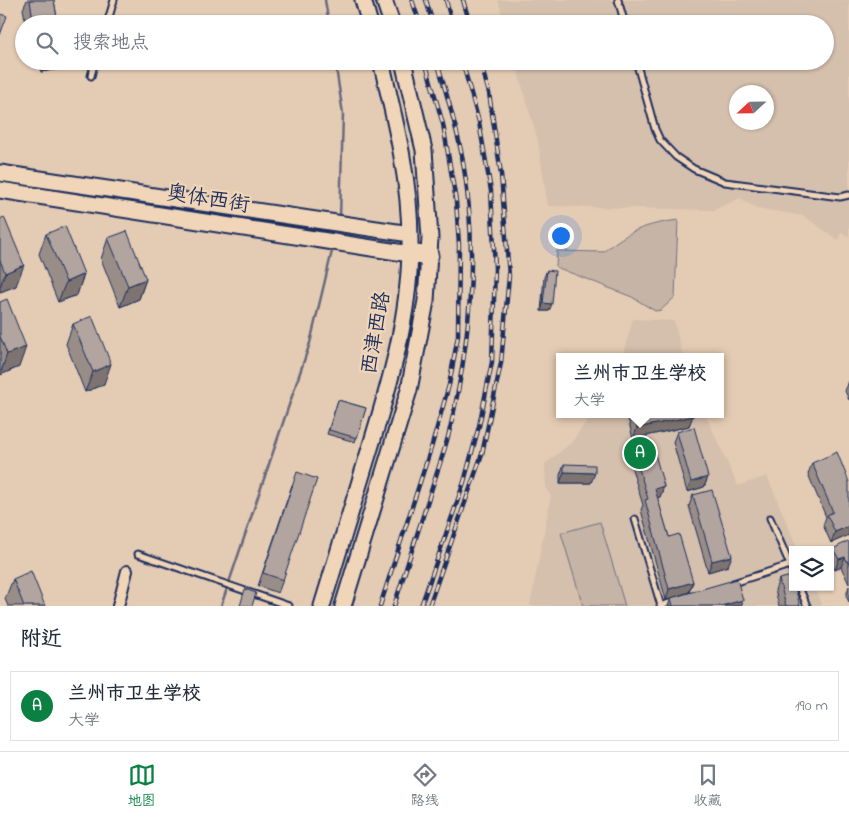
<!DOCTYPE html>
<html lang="zh">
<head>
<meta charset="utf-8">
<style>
	:root { --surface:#fff; --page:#f6f6f7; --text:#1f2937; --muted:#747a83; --line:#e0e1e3; --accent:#0b8043 }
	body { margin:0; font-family:"Indie Flower","LXGW WenKai TC",sans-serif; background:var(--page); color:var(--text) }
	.controls { position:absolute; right:15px; bottom:15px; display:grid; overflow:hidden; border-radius:0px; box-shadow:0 1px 4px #0004 }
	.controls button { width:45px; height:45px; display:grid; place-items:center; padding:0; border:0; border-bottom:1px solid var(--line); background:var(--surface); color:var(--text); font:25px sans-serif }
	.compass { position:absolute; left:729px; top:85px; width:45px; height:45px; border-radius:50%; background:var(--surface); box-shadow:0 1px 4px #0004; rotate:248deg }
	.you { position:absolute; left:560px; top:235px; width:18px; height:18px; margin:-12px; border:4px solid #fff; border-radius:50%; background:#1a73e8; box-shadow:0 0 0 8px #1a73e833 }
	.badge { display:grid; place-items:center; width:32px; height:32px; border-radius:50%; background:var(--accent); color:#fff; font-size:16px; font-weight:700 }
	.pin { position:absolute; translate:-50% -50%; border:2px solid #fff; box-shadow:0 1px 5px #0006 }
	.popup { position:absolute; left:556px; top:353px; width:168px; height:65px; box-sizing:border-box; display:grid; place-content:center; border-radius:0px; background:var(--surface); filter:drop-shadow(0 1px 4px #0005); font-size:16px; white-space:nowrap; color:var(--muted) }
	.popup b { font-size:19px; color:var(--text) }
	.popup::after { content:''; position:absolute; left:50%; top:100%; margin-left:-10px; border:10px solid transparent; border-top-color:var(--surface) }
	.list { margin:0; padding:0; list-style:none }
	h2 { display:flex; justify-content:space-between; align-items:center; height:65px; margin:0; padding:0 20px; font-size:21px }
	h2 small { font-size:16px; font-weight:400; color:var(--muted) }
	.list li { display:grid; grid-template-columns:32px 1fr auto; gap:15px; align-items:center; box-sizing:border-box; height:70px; margin:0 10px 10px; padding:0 10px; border:1px solid var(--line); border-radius:0px }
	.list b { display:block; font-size:19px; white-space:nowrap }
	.list p { margin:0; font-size:16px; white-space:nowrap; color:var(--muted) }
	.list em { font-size:16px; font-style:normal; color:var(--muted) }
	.icon { flex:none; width:28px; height:28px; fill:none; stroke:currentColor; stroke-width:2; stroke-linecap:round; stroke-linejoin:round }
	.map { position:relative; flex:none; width:849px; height:606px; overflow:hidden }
	.search { position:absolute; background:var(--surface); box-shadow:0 1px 4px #0004; left:15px; right:15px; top:15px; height:55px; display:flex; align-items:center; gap:12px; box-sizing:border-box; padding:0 18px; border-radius:28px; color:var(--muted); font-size:19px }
	.sheet { height:145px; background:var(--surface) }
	nav { display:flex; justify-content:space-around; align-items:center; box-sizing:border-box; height:70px; border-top:1px solid var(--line); background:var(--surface); font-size:14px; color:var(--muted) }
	nav a { display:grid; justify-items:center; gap:2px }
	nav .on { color:var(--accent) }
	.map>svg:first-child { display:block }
	.built { fill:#d5bfad; fill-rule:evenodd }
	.green { fill:#c6b4a6; stroke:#707282 }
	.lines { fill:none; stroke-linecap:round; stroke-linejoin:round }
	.stream { stroke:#696b7e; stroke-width:2.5 }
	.lane-casing { stroke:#1b2f5e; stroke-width:9 }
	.street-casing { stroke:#1b2f5e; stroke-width:14 }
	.primary-casing { stroke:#1b2f5e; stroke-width:19 }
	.highway-casing { stroke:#1b2f5e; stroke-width:21 }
	.lane { stroke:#f1d5b8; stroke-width:5 }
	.street { stroke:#f1d5b8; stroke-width:10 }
	.primary { stroke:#f1d5b8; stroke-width:15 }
	.highway { stroke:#f1d5b8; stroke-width:18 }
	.rail-casing { stroke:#1b2f5e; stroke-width:4.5 }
	.rail { stroke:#f1d5b8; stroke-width:2.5; stroke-dasharray:8; stroke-linecap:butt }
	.wall { fill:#998d88; stroke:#1b2f5e }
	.shaded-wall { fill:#7d736f; stroke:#1b2f5e }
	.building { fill:#b2a49e; stroke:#1b2f5e }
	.labels { text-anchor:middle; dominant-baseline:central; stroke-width:4.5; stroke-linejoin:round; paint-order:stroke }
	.street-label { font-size:21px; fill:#1b2f5e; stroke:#f1d5b8 }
</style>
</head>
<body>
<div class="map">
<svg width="849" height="606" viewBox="0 0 849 606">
	<rect width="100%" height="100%" fill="#e4cbb3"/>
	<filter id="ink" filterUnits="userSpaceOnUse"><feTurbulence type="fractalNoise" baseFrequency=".02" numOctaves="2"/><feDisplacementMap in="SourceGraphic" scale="10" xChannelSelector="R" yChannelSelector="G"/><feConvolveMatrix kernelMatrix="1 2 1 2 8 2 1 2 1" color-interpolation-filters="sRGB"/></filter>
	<g filter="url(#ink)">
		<path class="built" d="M498,0H849V237L841,232L838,240L804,216L757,208L740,198L714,210L548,206L538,141L515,61H825V24H505ZM736,92H766V122H736Z
			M633,319L674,321L683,357H622Z
			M589,414H705L738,486L767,476L798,550H793V587H814L822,606H530L551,496L546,488L545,464L571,443L587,421Z"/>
		<path class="green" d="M678,220L675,297L661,310L655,311L632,297L556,267L557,251L603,252C630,230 644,225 678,220Z
			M600,522L625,606H583L561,533Z"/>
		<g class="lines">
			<path class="stream" d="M325,0L329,24
				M335,61L343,114L340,218
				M221,606L310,343L333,247"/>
			<defs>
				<path id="lane" d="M618,0L625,24
					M107,24L114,0
					M636,61L655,129L660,140L676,157L694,169L725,182L840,197L849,195
					M91,76L95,61
					M770,518L793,572
					M635,519L661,606
					M138,554L289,606
					M733,583L790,565
					M799,587L807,606
					M660,606L675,601"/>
				<path id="street" d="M118,606L127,571"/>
				<path id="primary" d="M363,0L370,24
					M384,0L392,24
					M0,173L410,234
					M0,190L410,254
					M322,606C337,557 352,507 367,458C389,387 411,314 410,240C410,179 395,120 381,61
					M343,606L409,390L426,301L430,238L424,150L403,61"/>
				<path id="highway" d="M410,254L429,256"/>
			</defs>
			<use href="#lane" class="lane-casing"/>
			<use href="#street" class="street-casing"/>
			<use href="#primary" class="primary-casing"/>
			<use href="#highway" class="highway-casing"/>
			<use href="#lane" class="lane"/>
			<use href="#street" class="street"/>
			<use href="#primary" class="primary"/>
			<use href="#highway" class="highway"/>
			<defs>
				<path id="rail" d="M412,0L420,24
					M426,0L433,24
					M446,0L452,24
					M463,0L470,24
					M380,606L432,445L449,385L458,336L459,245L456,201L443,124L425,61
					M394,606C406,568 419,529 431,491C437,472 444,453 449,433C471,342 479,249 462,156C456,124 446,93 437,61
					M421,606L464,482L479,426L492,362L495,268L491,191L479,122L462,61
					M429,606L482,454L501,363L509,276L501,174L489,93L480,61"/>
			</defs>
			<use href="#rail" class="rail-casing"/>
			<use href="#rail" class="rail"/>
		</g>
		<path class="wall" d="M27,0H54L58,24H26L23,9Z
			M39,61H62L59,69L41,72Z
			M0,219L16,286L0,292Z
			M46,234L84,274L77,295L58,302L39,254Z
			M108,238L146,279L139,299L120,307L101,259Z
			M547,270L549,311H541L544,277Z
			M0,302L19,367L0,375Z
			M73,324L104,384L85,392L66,344Z
			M849,381V400L845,391Z
			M338,400L366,408L355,442L327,434Z
			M627,414H693L689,426L633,439Z
			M677,432L708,477L704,487L687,492L673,442Z
			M632,445L664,486L660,497H657L669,537L693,582L689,592L743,600L741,606H668L671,598L666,600L641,510L643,505L628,456Z
			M812,463L849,535L831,543L823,525L826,517L808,474Z
			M564,464L591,483H560V475Z
			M292,485L283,580L278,593L258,586Z
			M693,495L728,566L708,572L689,506Z
			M849,543V584L841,567L835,570L830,561V558L833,549Z
			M13,579L45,606H8L5,599Z
			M779,579L800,606H779L775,590Z
			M849,586V602L846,596Z"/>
		<path class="shaded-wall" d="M39,20L38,24H32L33,21Z
			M45,61H62L59,69L41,72Z
			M24,265L16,286L0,292V287L5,273Z
			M84,274L77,295L58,302L66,282Z
			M146,279L139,299L120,307L128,286Z
			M543,303L552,304L549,311H541Z
			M26,347L19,367L0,375L7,354Z
			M111,364L104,384L85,392L93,372Z
			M693,416L689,426L633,439L637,428Z
			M564,472L595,473L591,483H560Z
			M708,477L704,487L687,492L691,482Z
			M664,486L660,497L651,499L655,489Z
			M849,526V535L831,543L835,532Z
			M732,556L728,566L708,572L712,561Z
			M845,557L841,567L835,570L839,559Z
			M693,582L689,592L666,600L669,589Z
			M743,600L741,606H721Z"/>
		<path class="building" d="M30,0H54L58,24H40L39,20L33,21Z
			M0,14L7,16L0,35Z
			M4,217L24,265L5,273L0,260V219Z
			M65,226L84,274L66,282L46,234Z
			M127,231L146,279L128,286L108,238Z
			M547,270L555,271L552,304L543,303Z
			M7,299L26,347L7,354L0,336V302Z
			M92,316L111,364L93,372L73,324Z
			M338,400L366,408L357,438L329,430Z
			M633,414H693V416L637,428Z
			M694,427L708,477L691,482L677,432Z
			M651,440L664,486L655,489L669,537L679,534L693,582L669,589L645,500L648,499L632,445Z
			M837,452L849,482V526L835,532L827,515L833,512L812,463Z
			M564,464L595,465V473L564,472Z
			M297,472L317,479L283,580L263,573Z
			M712,490L732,556L712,561L693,495Z
			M848,541L849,543V565L845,557L839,559L833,549Z
			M31,571L45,606H24L13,579Z
			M792,576L793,587H795L800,606H786L779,579Z
			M737,579L743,600L721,606H673L671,598Z
			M245,589L256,593L252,606H240Z"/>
	</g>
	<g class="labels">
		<g class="street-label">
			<text transform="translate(208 200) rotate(9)">奥体西街</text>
			<text transform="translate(377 333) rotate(-80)">西津西路</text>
		</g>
	</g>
</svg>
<div class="controls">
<button><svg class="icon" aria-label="layers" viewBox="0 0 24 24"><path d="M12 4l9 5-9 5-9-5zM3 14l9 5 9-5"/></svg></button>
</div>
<svg class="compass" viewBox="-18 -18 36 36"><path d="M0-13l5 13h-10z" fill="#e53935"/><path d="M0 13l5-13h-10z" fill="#747a83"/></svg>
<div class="you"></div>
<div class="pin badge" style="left:640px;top:453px">A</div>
<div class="popup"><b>兰州市卫生学校</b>大学</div>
<div class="search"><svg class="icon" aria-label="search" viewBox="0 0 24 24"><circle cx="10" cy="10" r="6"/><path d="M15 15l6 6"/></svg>搜索地点</div>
</div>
<section class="sheet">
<h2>附近<small></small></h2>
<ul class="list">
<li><span class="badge">A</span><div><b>兰州市卫生学校</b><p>大学</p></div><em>190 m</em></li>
</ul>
</section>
<nav>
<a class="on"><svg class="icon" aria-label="map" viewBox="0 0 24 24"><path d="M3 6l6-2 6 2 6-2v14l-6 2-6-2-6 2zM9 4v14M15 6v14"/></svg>地图</a>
<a><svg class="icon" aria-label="directions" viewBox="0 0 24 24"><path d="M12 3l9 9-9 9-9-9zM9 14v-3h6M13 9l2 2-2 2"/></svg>路线</a>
<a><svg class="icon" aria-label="saved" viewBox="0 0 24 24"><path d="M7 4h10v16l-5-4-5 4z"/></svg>收藏</a>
</nav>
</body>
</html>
